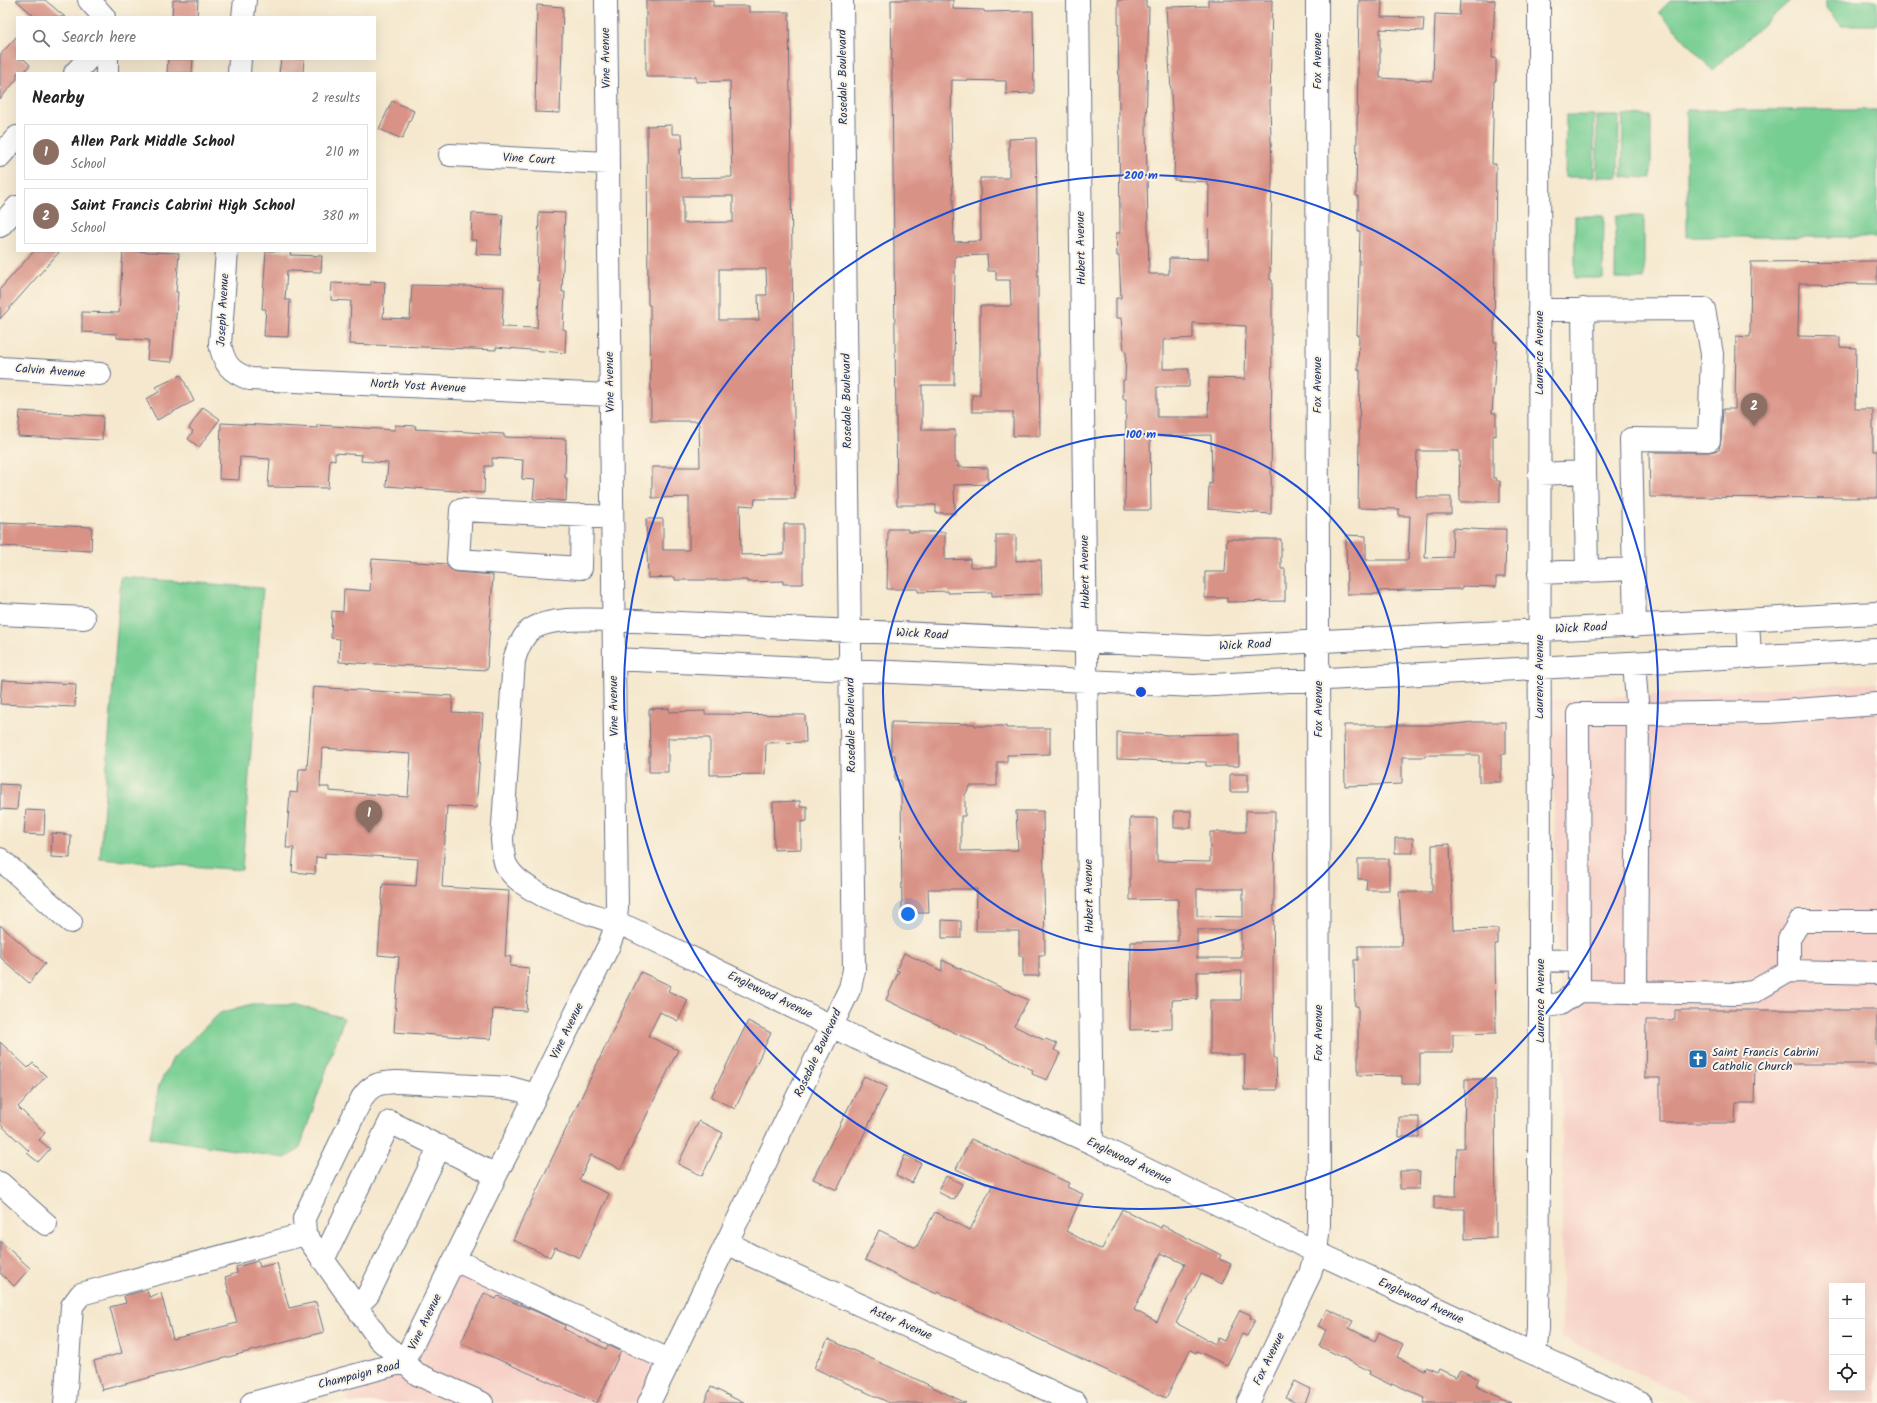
<!DOCTYPE html>
<html lang="en">
<head>
<meta charset="utf-8">
<style>
	:root { --surface:#fff; --page:#f2f2f2; --text:#222; --muted:#767676; --line:#e0e0e0; --accent:#1f6fb2 }
	body { margin:0; font-family:Kalam,sans-serif; background:var(--page); color:var(--text) }
	.controls { position:absolute; right:12px; bottom:12px; display:grid; overflow:hidden; border-radius:0px; box-shadow:0 4px 16px #0002 }
	.controls button { width:36px; height:36px; display:grid; place-items:center; padding:0; border:0; border-bottom:1px solid var(--line); background:var(--surface); color:var(--text); font:20px sans-serif }
	.you { position:absolute; left:908px; top:914px; width:14px; height:14px; margin:-10px; border:3px solid #fff; border-radius:50%; background:#1a73e8; box-shadow:0 0 0 6px #1a73e833 }
	.badge { display:grid; place-items:center; width:26px; height:26px; border-radius:50%; background:var(--accent); color:#fff; font-size:13px; font-weight:700 }
	.pin { position:absolute; translate:-50% -33px; filter:drop-shadow(0 1px 2px #0008) }
	.pin::after { content:''; position:absolute; top:21px; width:14px; height:12px; background:inherit; clip-path:polygon(0 0,100% 0,50% 100%) }
	.list { margin:0; padding:0; list-style:none }
	h2 { display:flex; justify-content:space-between; align-items:center; height:52px; margin:0; padding:0 16px; font-size:17px }
	h2 small { font-size:13px; font-weight:400; color:var(--muted) }
	.list li { display:grid; grid-template-columns:26px 1fr auto; gap:12px; align-items:center; box-sizing:border-box; height:56px; margin:0 8px 8px; padding:0 8px; border:1px solid var(--line); border-radius:0px }
	.list b { display:block; font-size:15px; white-space:nowrap }
	.list p { margin:0; font-size:13px; white-space:nowrap; color:var(--muted) }
	.list em { font-size:13px; font-style:normal; color:var(--muted) }
	.icon { flex:none; width:22px; height:22px; fill:none; stroke:currentColor; stroke-width:2; stroke-linecap:round; stroke-linejoin:round }
	.map { position:relative; flex:none; width:1877px; height:1403px; overflow:hidden }
	.search { position:absolute; background:var(--surface); box-shadow:0 4px 16px #0002; left:16px; top:16px; width:360px; height:44px; display:flex; align-items:center; gap:10px; box-sizing:border-box; padding:0 14px; border-radius:0px; color:var(--muted); font-size:15px }
	.panel { position:absolute; background:var(--surface); box-shadow:0 4px 16px #0002; left:16px; top:72px; width:360px; height:180px; border-radius:0px }
	.map>svg:first-child { display:block }
	.built { fill:#f7d1c7; fill-rule:evenodd }
	.green { fill:#77ce93; stroke:#497e78 }
	.building { fill:#d99286; fill-rule:evenodd }
	.lines { fill:none; stroke-linecap:round; stroke-linejoin:round }
	.minor-casing { stroke:#677085; stroke-width:24 }
	.minor { stroke:#fff; stroke-width:22 }
	.ring { fill:none; stroke:#1d4ed8; stroke-width:2 }
	.labels { text-anchor:middle; dominant-baseline:central; stroke-width:4; stroke-linejoin:round; paint-order:stroke }
	.street-label { font-size:12px; fill:#1b2f5e; stroke:#fcf5e5 }
	.poi-label { font-size:12px; fill:#1b2f5e; stroke:#fcf5e5; text-anchor:start }
	.centre { fill:#1d4ed8; stroke:#fcf5e5; stroke-width:2 }
	.ring-label { font-size:12px; text-anchor:middle; font-weight:bold; fill:#1d4ed8; stroke:#fcf5e5; stroke-width:4; stroke-linejoin:round; paint-order:stroke }
</style>
</head>
<body>
<div class="map">
<svg width="1877" height="1403" viewBox="0 0 1877 1403">
	<rect width="100%" height="100%" fill="#fcf5e5"/>
	<filter id="ink" filterUnits="userSpaceOnUse"><feTurbulence type="fractalNoise" baseFrequency=".025" numOctaves="2"/><feDisplacementMap in="SourceGraphic" scale="8" xChannelSelector="R" yChannelSelector="G"/><feConvolveMatrix kernelMatrix="1 2 1 2 8 2 1 2 1" color-interpolation-filters="sRGB"/></filter>
	<filter id="wash" filterUnits="userSpaceOnUse"><feTurbulence type="fractalNoise" baseFrequency=".012" numOctaves="4" result="noise"/><feDisplacementMap in="SourceGraphic" scale="16" xChannelSelector="R" yChannelSelector="G"/><feGaussianBlur stdDeviation="0.9" result="paint"/><feColorMatrix in="noise" values="0 0 0 0 0 0 0 0 0 0 0 0 0 0 0 0 0 1.4 0 .05"/><feComposite in="paint" operator="in"/></filter>
	<g filter="url(#wash)">
		<rect width="100%" height="100%" fill="#f5e8ce"/>
		<path class="built" d="M1877,683V1403H1702L1562,1337V1030L1550,700ZM1832,1286H1862V1388H1832Z
			M455,1260L669,1360L649,1403H348L345,1378L404,1362Z"/>
		<path class="green" d="M1671,0H1791L1712,70L1659,12Z
			M1826,0H1877V25H1841L1826,8Z
			M1687,110H1877V237H1687Z
			M1566,115H1594V177H1565Z
			M1623,115L1651,116V178L1622,177Z
			M1597,116H1619L1618,177H1597Z
			M1575,216H1604L1603,278H1575Z
			M1616,216H1644V279L1615,278Z
			M121,577L263,588L242,870L100,859Z
			M252,1004H294L344,1018L299,1150L285,1158L150,1137L159,1085L173,1058L220,1013Z"/>
		<g id="blocks">
			<path class="building" d="M16,0H45L65,17H35Z
				M173,0H198L197,17H172Z
				M646,0H713V6H749V12H789L795,499H755L754,506L740,505L741,555L784,554V524H803V584H783V581L747,582V580H675V577L648,578L646,519H663V550H689V497L652,498V467H700L699,421H651L650,305H648L647,126L672,125V134H682L683,148H680L681,178L732,177L730,81L696,82V77H646ZM683,196H733V222L683,223ZM719,269H766L767,295H758L759,320H719Z
				M891,0H953V9L984,10V12L1033,11L1034,93L1006,94V81L952,80L951,114L954,242L981,241L980,178H1009V139L1036,138L1040,436H1013V412H972V395H980V306H1011L1010,280H996V271H988L987,255L955,256L954,385H922V430H955V462H958V467L988,468V484L954,485L955,513H936V505H897Z
				M1118,0H1146V7H1149L1146,128L1149,274H1169V258L1208,259L1209,185H1207V182L1174,180L1175,143H1174L1166,7L1208,6V0H1272L1270,104L1272,173L1270,280H1272V315L1271,514L1208,509L1209,483L1212,484L1211,435L1150,436L1151,510H1125L1126,399H1123V380H1125L1126,352L1124,351L1121,318H1116V298H1121L1119,256H1117L1116,233H1120ZM1193,323L1246,326L1245,379L1209,378L1208,417H1157V387H1189V369H1163V340L1193,338Z
				M1359,0H1382L1381,17L1424,18L1423,31L1380,29V78L1433,81L1435,14L1459,15L1460,0H1495L1492,58H1496V81H1494L1492,164H1496L1494,342H1497L1492,413H1496V436L1493,435V478H1496L1495,481H1500V502H1460L1459,451H1417L1416,497H1451V514H1427L1425,558L1452,557L1453,528L1489,530L1490,529H1506L1505,577H1496V587L1462,586V589L1406,590L1379,591V594H1347L1346,535L1366,536V560H1408L1410,516H1399V509L1358,508L1360,370H1358L1359,335H1357L1360,231H1358V196H1356Z
				M537,5L563,7L560,113L535,112Z
				M17,36V59H24L30,65L23,73H17V79L0,99V55Z
				M168,59H193L192,73H167Z
				M281,59H304L303,73H279Z
				M392,101L414,111L402,139L379,129Z
				M539,212L565,213L562,292H565L563,329L566,330L565,353L496,347V350L349,344L351,301L331,300L332,283L371,285V281L385,282L383,318L410,319L412,285L504,287L502,327L537,328L540,281H537Z
				M472,213L503,215L500,255L476,254L477,240H471Z
				M34,251H60L0,319V289Z
				M123,251L179,253L176,292H178L172,362L147,360L149,340L117,338V334L82,332V312L119,313Z
				M266,251H291L290,255L322,256L321,272L287,271L285,300H290L288,337L264,336L266,309H262Z
				M1877,261V284L1799,283L1798,336L1840,337V347L1856,348L1855,409H1873V451H1877V498L1650,497L1649,452H1709L1719,450L1721,440L1723,409H1735L1736,336L1750,337L1751,262Z
				M181,375L194,401L157,420L146,399L159,392L156,387Z
				M203,407L220,419L199,447L188,439L193,431L189,428Z
				M20,411L103,416L102,440L18,436Z
				M221,423L317,428V425L395,430V425L416,426L415,429L504,434V437L566,439L565,478H567L566,501L533,499L535,480L522,479L523,460L492,458V466H485L484,493L386,486L388,463L361,461L362,455L335,453V460L330,459L328,488L268,487L270,459L240,457L239,480L219,479Z
				M0,523L92,527L91,551L0,546Z
				M888,529H908V532H945V560L970,559V567H996V535H1016V561L1041,560L1042,594L992,596V592L948,593V591L918,592V589H887Z
				M1227,539H1281V569H1285V601L1227,602V598H1205V572H1225Z
				M372,559L446,564L451,570L457,572L493,575L487,670L339,662L340,639L331,638L332,611L343,612L344,589L370,591Z
				M2,680L76,684L75,707L0,704Z
				M313,687L453,696L452,712L483,714L476,808L447,806L442,887L509,891L505,956L511,957L510,966L529,968L526,1011L493,1009L491,1039L394,1032L399,957L378,955L383,884L416,886L418,859L325,853V858L316,857L315,874L292,872L294,848H286L290,792L297,793L299,769H307ZM322,748L411,754L408,797L329,791V787H320Z
				M669,708V712L705,711V714L805,715L806,742L766,743L765,774L710,775V738H668V772H649V755H650L649,709Z
				M891,722L975,724V726H1006V728H1050V754L1007,755V762H997V786H970L965,795V816H961V851L1018,850L1016,811H1043L1045,955H1039V976H1023V956H1019V931H976L977,889H928L929,913H902L901,780H895V755H891Z
				M1474,722H1506V754H1501V782H1479V755H1425V757H1402V784L1345,786L1344,725H1446Z
				M1117,732L1168,735L1239,734V766H1206V762L1117,759Z
				M1230,774H1248V792H1230Z
				M0,784L19,785L17,810L0,809Z
				M800,801V807L807,806V821L801,822V849L774,850L773,802Z
				M26,810L45,811L44,835L24,834Z
				M1174,811H1191V828H1174Z
				M1246,811H1275L1273,978L1274,1058H1276L1277,1090H1244L1245,1055H1210V1000H1241L1242,971L1197,972V999L1172,1000V1029L1130,1030L1131,942L1178,941V899L1130,900V818H1157V861L1210,862V832H1246ZM1197,889H1243V917L1197,916ZM1197,930H1241V958H1197Z
				M52,833L71,835L70,858L51,857Z
				M1395,838H1413V853H1395Z
				M1450,844L1453,930L1498,929V944H1495L1496,1033L1453,1034V1053H1420V1084H1402V1076L1358,1075V1006H1355L1354,960H1358V946H1402L1399,892H1432V845Z
				M1358,859H1389V890H1366L1367,879H1358Z
				M942,920L961,921V938H942Z
				M0,925L45,964L29,983L0,957Z
				M904,953L942,971V960L1028,1000L1014,1026L1044,1040L1046,1039L1057,1044L1054,1050L1060,1053L1047,1080L1032,1074L1033,1070L886,1000L899,971L896,970Z
				M641,972L671,986L668,991L688,1000L678,1021L660,1012L648,1036L678,1050L621,1169L591,1155L579,1180L609,1194L580,1258L555,1247L550,1257L513,1240Z
				M1675,1010H1877V1064H1755L1754,1103H1736L1735,1123H1660V1078H1645L1646,1020H1675Z
				M748,1021L771,1033L735,1109L711,1097Z
				M0,1042L28,1068L33,1063L46,1076L18,1107L45,1133L39,1140L50,1149L38,1162L27,1153L29,1151L0,1124Z
				M864,1076L887,1087L837,1190L813,1179Z
				M1465,1079H1495L1496,1238L1465,1239V1209H1434V1196H1456L1457,1148H1464Z
				M1399,1117H1419V1137H1399Z
				M699,1121L723,1133L702,1176L678,1164Z
				M971,1139L1069,1183L1067,1187L1083,1194L1066,1231L1098,1248L1102,1249L1122,1209L1161,1228L1162,1225L1221,1255L1219,1259L1231,1264L1222,1284L1201,1274L1176,1323L1215,1344L1218,1338L1224,1341L1240,1310L1251,1315L1250,1318L1255,1320L1247,1336L1242,1334L1227,1365L1197,1351L1196,1353L1190,1350L1166,1398L938,1292L937,1294L908,1281L865,1260L879,1230L916,1248L935,1212L970,1230L992,1186L956,1169ZM1161,1253L1185,1264L1157,1322L1134,1310Z
				M905,1155L921,1163L912,1183L896,1175Z
				M1400,1171H1420L1419,1189H1400Z
				M946,1176L962,1184L954,1200L938,1192Z
				M0,1241L30,1268L14,1286L0,1273Z
				M258,1261L260,1267L277,1263L289,1308L316,1302L324,1332L102,1390L94,1361L122,1353L110,1307L126,1303L124,1296L147,1290L149,1297L161,1293L173,1339L237,1323L225,1277L237,1273L236,1267Z
				M484,1293L496,1299L498,1296L537,1312L565,1325L564,1329L578,1336L606,1349L608,1345L621,1351L597,1403L461,1343Z
				M1327,1309L1353,1321L1349,1328L1375,1341L1379,1332L1403,1344L1397,1357L1425,1370L1426,1367L1437,1372L1439,1369L1456,1377L1460,1370L1479,1379L1476,1386L1511,1403H1423L1425,1398L1392,1383L1391,1385L1369,1374L1370,1371L1319,1346L1326,1330L1318,1326Z
				M828,1339L914,1378L966,1403H890L831,1376L814,1368Z
				M1295,1381L1311,1389L1305,1403H1296L1286,1398Z
				M711,1387L744,1403H704Z"/>
		</g>
	</g>
	<g filter="url(#ink)">
		<use href="#blocks" fill-opacity="0" stroke="#677085" stroke-width="1"/>
		<g class="lines">
			<defs>
				<path id="minor" d="M89,0L104,17
					M1078,0L1092,1143
					M243,17L245,0
					M107,59V73
					M75,73L88,59
					M239,73L240,59
					M450,155L607,163
					M0,156L17,137
					M0,226L17,207
					M227,251L220,344C224,364 230,372 250,379L610,395
					M1539,310L1704,309L1712,354L1709,440L1631,439L1635,626
					M0,368L100,374
					M1585,472L1587,571
					M1539,474L1585,472L1583,309
					M582,515L581,568L458,560L461,510L612,517
					M1539,573L1633,569
					M0,614L84,618
					M1748,620L1750,657
					M614,659L1194,686L1877,650
					M1634,663L1638,714L1769,712L1877,704
					M0,859L71,922
					M1877,921H1800L1789,939V971L1877,973
					M1540,960L1579,961
					M1636,993L1638,714H1578L1579,991L1736,994L1753,992L1789,971
					M1540,1007L1560,1004L1579,991
					M536,1095L511,1088L398,1082C380,1083 372,1083 362,1098L304,1218L305,1234L379,1339L404,1362L496,1175L511,1146L609,945L615,929L617,907L606,0
					M0,1183L46,1224
					M727,1242L750,1255L1076,1403
					M323,1260L390,1122L496,1175
					M455,1260L669,1360
					M356,1307L368,1295L440,1146
					M1535,1354L1538,1329L1540,1007L1539,0
					M65,1403L72,1306L81,1294L305,1234
					M252,1403L404,1362L417,1374L482,1403
					M649,1403L850,988L854,970L842,0
					M1248,1403L1310,1274L1316,1252L1319,1225L1317,0
					M1642,1403L1506,1341L1316,1252L1092,1143L856,1038L634,930C600,914 524,900 506,865C503,858 503,848 502,840L514,660C517,650 521,640 528,632C545,616 591,620 613,620L1207,647L1877,613"/>
			</defs>
			<use href="#minor" class="minor-casing"/>
			<use href="#minor" class="minor"/>
		</g>
	</g>
	<g class="ring">
		<circle cx="1141" cy="692" r="258"/>
		<circle cx="1141" cy="692" r="517"/>
	</g>
	<defs>
		<symbol id="church-square" viewBox="-11 -11 22 22"><rect x="-9" y="-9" width="18" height="18" rx="4" fill="#1f6fb2" stroke="#fcf5e5"/><path d="M-1.2-6h2.4v3.5h3.3v2.4h-3.3V6h-2.4V-.1h-3.3v-2.4h3.3Z" fill="#fff"/></symbol>
	</defs>
	<g fill-rule="evenodd">
		<use href="#church-square" x="1687" y="1048" width="22" height="22"/>
	</g>
	<g class="labels">
		<g class="street-label">
			<text transform="translate(606 58) rotate(-91)">Vine Avenue</text>
			<text transform="translate(1317 61) rotate(-90)">Fox Avenue</text>
			<text transform="translate(843 77) rotate(-91)">Rosedale Boulevard</text>
			<text transform="translate(529 159) rotate(3)">Vine Court</text>
			<text transform="translate(1081 248) rotate(-91)">Hubert Avenue</text>
			<text transform="translate(223 310) rotate(-87)">Joseph Avenue</text>
			<text transform="translate(1539 353) rotate(-90)">Laurence Avenue</text>
			<text transform="translate(50 371) rotate(4)">Calvin Avenue</text>
			<text transform="translate(610 382) rotate(-91)">Vine Avenue</text>
			<text transform="translate(1317 385) rotate(-90)">Fox Avenue</text>
			<text transform="translate(418 386) rotate(3)">North Yost Avenue</text>
			<text transform="translate(847 401) rotate(-91)">Rosedale Boulevard</text>
			<text transform="translate(1085 572) rotate(-91)">Hubert Avenue</text>
			<text transform="translate(1581 628) rotate(-3)">Wick Road</text>
			<text transform="translate(922 634) rotate(3)">Wick Road</text>
			<text transform="translate(1245 645) rotate(-3)">Wick Road</text>
			<text transform="translate(1539 677) rotate(-90)">Laurence Avenue</text>
			<text transform="translate(614 706) rotate(-91)">Vine Avenue</text>
			<text transform="translate(1318 709) rotate(-90)">Fox Avenue</text>
			<text transform="translate(851 725) rotate(-91)">Rosedale Boulevard</text>
			<text transform="translate(1089 896) rotate(-91)">Hubert Avenue</text>
			<text transform="translate(770 995) rotate(26)">Englewood Avenue</text>
			<text transform="translate(1540 1001) rotate(-90)">Laurence Avenue</text>
			<text transform="translate(567 1031) rotate(-64)">Vine Avenue</text>
			<text transform="translate(1318 1033) rotate(-90)">Fox Avenue</text>
			<text transform="translate(818 1053) rotate(-65)">Rosedale Boulevard</text>
			<text transform="translate(1129 1161) rotate(26)">Englewood Avenue</text>
			<text transform="translate(1421 1301) rotate(25)">Englewood Avenue</text>
			<text transform="translate(425 1322) rotate(-64)">Vine Avenue</text>
			<text transform="translate(901 1323) rotate(24)">Aster Avenue</text>
			<text transform="translate(1269 1359) rotate(-64)">Fox Avenue</text>
			<text transform="translate(359 1375) rotate(-14)">Champaign Road</text>
		</g>
		<g class="poi-label">
			<text x="1712" y="1052">Saint Francis Cabrini<tspan x="1712" dy="14">Catholic Church</tspan></text>
		</g>
	</g>
	<circle cx="1141" cy="692" r="6" class="centre"/>
	<g class="ring-label">
		<text x="1141" y="179">200 m</text>
		<text x="1141" y="438">100 m</text>
	</g>
</svg>
<div class="controls">
<button>+</button>
<button>−</button>
<button><svg class="icon" aria-label="locate" viewBox="0 0 24 24"><circle cx="12" cy="12" r="6"/><path d="M12 2v4M12 18v4M2 12h4M18 12h4"/></svg></button>
</div>
<div class="you"></div>
<div class="pin badge" style="left:369px;top:833px;background:#8d6e63">1</div>
<div class="pin badge" style="left:1754px;top:426px;background:#8d6e63">2</div>
<div class="search"><svg class="icon" aria-label="search" viewBox="0 0 24 24"><circle cx="10" cy="10" r="6"/><path d="M15 15l6 6"/></svg>Search here</div>
<section class="panel">
<h2>Nearby<small>2 results</small></h2>
<ul class="list">
<li><span class="badge" style="background:#8d6e63">1</span><div><b>Allen Park Middle School</b><p>School</p></div><em>210 m</em></li>
<li><span class="badge" style="background:#8d6e63">2</span><div><b>Saint Francis Cabrini High School</b><p>School</p></div><em>380 m</em></li>
</ul>
</section>
</div>
</body>
</html>
